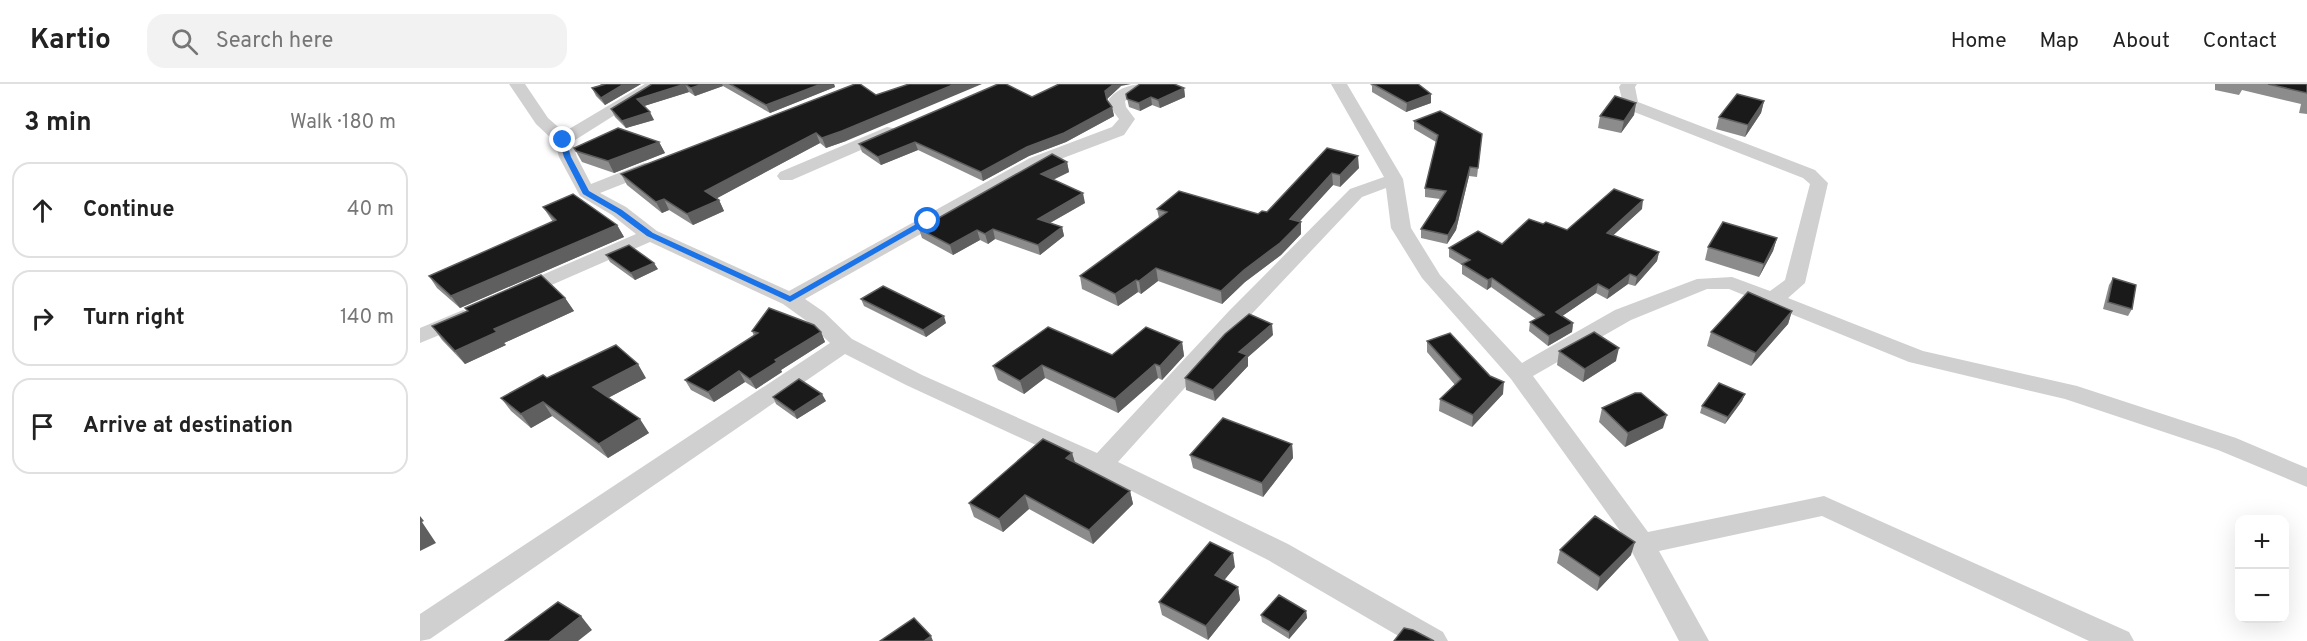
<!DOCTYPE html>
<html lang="en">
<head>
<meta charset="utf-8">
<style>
	:root { --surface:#fff; --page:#f2f2f2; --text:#222; --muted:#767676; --line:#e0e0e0 }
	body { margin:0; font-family:Overpass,sans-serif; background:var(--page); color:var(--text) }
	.controls { position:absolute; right:18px; bottom:18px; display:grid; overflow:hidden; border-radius:12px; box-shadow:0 6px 24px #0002 }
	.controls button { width:54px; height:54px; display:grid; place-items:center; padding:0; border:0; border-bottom:2px solid var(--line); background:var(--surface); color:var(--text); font:30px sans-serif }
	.stop { position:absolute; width:18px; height:18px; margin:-14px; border:4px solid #1a73e8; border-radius:50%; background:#fff }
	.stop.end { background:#1a73e8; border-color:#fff; box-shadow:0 2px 6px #0008 }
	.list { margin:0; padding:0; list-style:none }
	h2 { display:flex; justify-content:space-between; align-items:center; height:78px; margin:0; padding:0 24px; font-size:26px }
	h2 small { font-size:20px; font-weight:400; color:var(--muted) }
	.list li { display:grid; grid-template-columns:39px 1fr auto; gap:18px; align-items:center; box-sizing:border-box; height:96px; margin:0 12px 12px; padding:0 12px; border:2px solid var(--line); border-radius:18px }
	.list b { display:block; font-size:22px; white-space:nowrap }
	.list em { font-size:20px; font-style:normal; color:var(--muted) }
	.icon { flex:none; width:33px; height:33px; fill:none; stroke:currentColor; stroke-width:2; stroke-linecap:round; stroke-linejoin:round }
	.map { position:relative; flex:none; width:1887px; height:557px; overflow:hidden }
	header { display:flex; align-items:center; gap:36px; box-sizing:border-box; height:84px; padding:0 30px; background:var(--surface); border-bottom:2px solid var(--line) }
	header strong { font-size:28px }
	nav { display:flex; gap:33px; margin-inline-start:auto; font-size:21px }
	.search { width:420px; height:54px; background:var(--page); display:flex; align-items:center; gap:15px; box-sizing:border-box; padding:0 21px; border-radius:18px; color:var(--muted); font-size:22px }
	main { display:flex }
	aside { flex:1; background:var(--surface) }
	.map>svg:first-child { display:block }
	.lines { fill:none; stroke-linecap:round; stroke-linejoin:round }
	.street { fill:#d0d0d0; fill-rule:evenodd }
	.wall { fill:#8c8c8c }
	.shaded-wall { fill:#5f5f5f }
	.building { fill:#1a1a1a; stroke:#5f5f5f; stroke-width:1.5 }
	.route { fill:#1a73e8 }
</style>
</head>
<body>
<header>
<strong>Kartio</strong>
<div class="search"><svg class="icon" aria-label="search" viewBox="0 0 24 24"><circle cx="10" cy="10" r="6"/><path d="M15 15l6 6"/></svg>Search here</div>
<nav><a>Home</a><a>Map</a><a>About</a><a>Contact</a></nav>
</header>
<main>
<aside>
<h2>3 min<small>Walk · 180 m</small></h2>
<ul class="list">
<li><svg class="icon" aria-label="ahead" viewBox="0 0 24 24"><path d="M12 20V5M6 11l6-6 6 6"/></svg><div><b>Continue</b></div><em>40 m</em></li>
<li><svg class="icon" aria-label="right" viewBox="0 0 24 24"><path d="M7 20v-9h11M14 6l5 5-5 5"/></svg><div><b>Turn right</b></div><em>140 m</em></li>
<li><svg class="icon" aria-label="arrive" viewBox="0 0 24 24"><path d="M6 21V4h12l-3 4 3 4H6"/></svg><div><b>Arrive at destination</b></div></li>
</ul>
</aside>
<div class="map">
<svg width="1887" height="557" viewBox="0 0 1887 557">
	<rect width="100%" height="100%" fill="#fff"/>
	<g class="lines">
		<path class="street" d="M89,0H105L128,34L144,48L225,0H244L152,58L157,73L171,100L224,79H236L239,83L236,87L180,109L206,123L237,147L369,207L610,74L692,43L699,35L690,23L689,15C700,2 713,0 729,0L705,17L706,23L715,35L704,51L622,82L385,215L404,228L432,255L502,291L677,369L809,227L930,105L964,93L911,0H927L983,95L991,144L1020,191L1102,279L1195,226L1277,195L1312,193L1350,207L1365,196L1390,100L1383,94L1204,24L1199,3L1201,0H1217L1215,3L1218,18L1395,86L1408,99L1385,199L1368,214L1503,267L1657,302L1816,354L1887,384V403L1798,366L1645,315L1489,278L1309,205H1287L1211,236L1113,292L1228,448L1404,412L1709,548L1714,557H1669L1402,432L1239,467L1289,557H1259L1203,451L1091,295L1002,194L971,144L966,104L942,113L825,237L698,378L868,460L1023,548L1028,557H987L848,476L672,387L486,301L425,270L10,555L0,557V530L410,259L388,238L363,220L230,158L104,213L97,215L90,213L87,209L90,205L216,150L192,131L160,112L139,73L135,58L116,40Z
			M467,43L473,44L475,48L473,52L372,96H360L357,92L360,88Z
			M43,226L51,228L54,233L51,238L0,259V244Z"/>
	</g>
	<path class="wall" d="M180,0H221L185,21L176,12L172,4L181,1Z
		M232,0H414L415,3L350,29L303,2L275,12L269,8L224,22L234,36L206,44L195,33L191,25Z
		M950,0H998L1011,19L986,28L952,8V2Z
		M1794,0H1887V30L1879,29L1881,20L1822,6L1819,11L1795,6V0Z
		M701,2L687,15L692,23L694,32L646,58L609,72L563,97L498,66L461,81L442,68L439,60L612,13Z
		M764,4L765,13L740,24L732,21L720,27L709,23L706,10Z
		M456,11L426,57L406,64L400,59L297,114L299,116L304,127L273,141L249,126L242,129L207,101L201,90Z
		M1344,17L1341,29L1325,53L1296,45L1299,33Z
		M1216,19L1214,31L1201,49L1178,44L1180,32Z
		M994,37L1062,50L1057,93L1049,92L1036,146L1027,160L1001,154V145L1020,115L1005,113V104L1016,58L994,45Z
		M239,58L245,69L194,89L162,78L154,64Z
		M907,64L939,84L920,103L913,101L879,138H881V150L861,171L825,198L802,220L738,197L721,210L718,208L698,222L662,205L660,192L739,134L737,125L838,130L847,128Z
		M647,78L649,88L633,96L665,119L630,139L642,143L644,152L620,171L575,155L568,160L560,156L533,171L502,154L499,145Z
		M123,123L197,141L204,153L40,224L17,204L9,192L133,138Z
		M1222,125L1193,151L1239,168L1237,177L1215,202L1208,200L1187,215L1176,209L1142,232L1153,239L1152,248L1128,262L1109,247L1110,238L1116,235L1071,203L1067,206L1042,190V181L1029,173V164L1082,160L1147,146Z
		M1357,154L1353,167L1339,193L1285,176L1288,163Z
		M186,171L238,185L215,196L190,178Z
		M1693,194L1712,225L1708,232L1683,225L1689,201Z
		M145,214L154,227L84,259L86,261L45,280L22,256L12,242L47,227L45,224Z
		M441,215L526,239L506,253L444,222Z
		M1372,227L1368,240L1331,282L1287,262L1291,248Z
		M332,247L401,248L405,258L361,286L362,288L336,305L325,298L294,318L271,306L265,296L334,252Z
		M853,251L828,273V282L795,317L766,306L765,294Z
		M1007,257L1070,292L1083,310L1052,343L1019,327L1020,315L1035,301L1007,268Z
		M762,258L764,272L742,296L738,294L698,329L625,294L604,310L578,296L573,282L692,271Z
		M1139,267L1196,277L1163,298L1137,281Z
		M127,294H226L188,314L229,349L188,374L132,332L111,344L91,327L81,314Z
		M1325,310L1322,317L1305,340L1280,329L1282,322Z
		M353,313L406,317L377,335L356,320Z
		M1182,324L1243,344L1205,363L1179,338Z
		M872,360L873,374L843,413L773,384L770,371Z
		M652,369L655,379L710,407L713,420L673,460L609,425L583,448L554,433L549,419Z
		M1140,466L1211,471L1177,507L1137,479Z
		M815,483L804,496L818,503L820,516L788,556L742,531L739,518Z
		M886,527L887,534L869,555L842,538L841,531Z"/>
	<path class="shaded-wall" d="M204,0H221L185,21L181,14Z
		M265,0L269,8L221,23L217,15Z
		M283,0H302L303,2L275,12L271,4Z
		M401,0H414L415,3L350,29L346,21Z
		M535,0H562L426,57L406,64L402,54Z
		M694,0H711L701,2L687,15L685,7Z
		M764,4L765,13L740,24L738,16Z
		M1011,10V19L986,28L987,19Z
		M731,13L732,21L720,27L719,19Z
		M1344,17L1341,29L1325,53L1328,41Z
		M1216,19L1214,31L1201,49L1204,37Z
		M692,23L694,32L646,58L609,72L563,97L561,88L607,63Z
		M230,28L234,36L206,44L202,37Z
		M396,49L400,59L290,118L285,107Z
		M239,58L245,69L194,89L188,77Z
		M495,58L498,66L461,81L458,73Z
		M938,72L939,84L920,103V91Z
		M647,78L649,88L624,100L621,90Z
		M1050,83L1049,92L1036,146L1027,160L1028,151Z
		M912,89L913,101L871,147L870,135Z
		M663,109L665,119L621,144L618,135Z
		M244,115L249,126L242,129L236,118Z
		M299,116L304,127L273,141L267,130Z
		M1223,116L1222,125L1186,158L1187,149Z
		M881,138V150L861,171L825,198L802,220L801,207L824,186Z
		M197,141L204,153L40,224L31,212Z
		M642,143L644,152L620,171L618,161Z
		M573,145L575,155L568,160L565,150Z
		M557,146L560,156L533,171L530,161Z
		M1357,154L1353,167L1339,193L1344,180Z
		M1239,168L1237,177L1215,202L1217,193Z
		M234,179L238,185L215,196L211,189Z
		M736,184L738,197L721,210L719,197Z
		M1210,190L1208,200L1187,215L1189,206Z
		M1072,194L1071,203L1067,206L1068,196Z
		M716,196L718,208L698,222L695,210Z
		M1178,200L1176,209L1135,237L1136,228Z
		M145,214L154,227L84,259L86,261L45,280L35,267L74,245Z
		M1372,227L1368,240L1331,282L1336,269Z
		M524,232L526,239L506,253L503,246Z
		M1153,239L1152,248L1128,262L1129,252Z
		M852,240L853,251L828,273V282L795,317L793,306L819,268Z
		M401,248L405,258L361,286L362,288L336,305L330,295L355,276Z
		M762,258L764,272L742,296L740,282Z
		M1199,264L1196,277L1163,298L1165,285Z
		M218,280L226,294L182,317L173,303Z
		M735,280L738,294L698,329L695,315Z
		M622,281L625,294L604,310L600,297Z
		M319,287L325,298L294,318L288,308Z
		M1084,298L1083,310L1052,343L1053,331Z
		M402,310L406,317L377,335L374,328Z
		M1325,310L1322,317L1305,340L1308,333Z
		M123,318L132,332L111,344L101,330Z
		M1247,331L1243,344L1205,363L1208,349Z
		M220,335L229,349L188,374L179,360Z
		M872,360L873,374L843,413L842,399Z
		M652,369L656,382L646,374Z
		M710,407L713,420L673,460L669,446Z
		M605,411L609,425L583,448L579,435Z
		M0,432L4,437L2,438L16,459L0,467Z
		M1215,458L1211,471L1177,507L1180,493Z
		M813,469L815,483L797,505L795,491Z
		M818,503L820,516L788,556L786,542Z
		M886,527L887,534L869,555V548Z
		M161,532L172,546L158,557H129Z
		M511,552L513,557H504Z"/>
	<path class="building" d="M186,0H204L181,14L172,4Z
		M232,0H283L271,4L265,0L217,15L230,28L202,37L191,25Z
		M310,0H401L346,21Z
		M435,0H440L456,11L489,0H535L422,47L402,54L396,49L285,107L299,116L267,130L244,115L236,118L201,90Z
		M578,0H586L612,13L639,0H694L685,7L687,16L692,23L644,49L607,63L561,88L495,58L458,73L439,60Z
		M720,0H754L764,4L738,16L731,13L719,19L707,15L706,10Z
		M953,0H998L1011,10L987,19Z
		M1848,0H1887V9Z
		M1317,10L1344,17L1328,41L1299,33Z
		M1195,12L1216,19L1204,37L1180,32Z
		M1020,27L1062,50L1058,84L1050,83L1036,137L1028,151L1001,145L1026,107L1005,104L1018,51L994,37Z
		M198,44L239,58L188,77L156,67L154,64Z
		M907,64L938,72L920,91L912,89L870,135L881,138L860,159L824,186L801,207L736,184L719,197L716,196L695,210L660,192L747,128L737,125L759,107L838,130L842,127L847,128Z
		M632,70L647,78L621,90L663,109L618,135L642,143L618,161L573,145L565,150L557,146L530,161L499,145Z
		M1194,105L1223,116L1187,149L1239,168L1217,193L1210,190L1189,206L1178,200L1136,228L1153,239L1129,252L1110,238L1124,231L1072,194L1068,196L1042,180L1050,176L1029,164L1058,147L1082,160L1109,135L1123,140L1126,138L1147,146Z
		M153,110L197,141L31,212L9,192L136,136L123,123Z
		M1303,138L1357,154L1344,180L1288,163Z
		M209,161L234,179L211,189L186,171Z
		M121,191L145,214L74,245L77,248L35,267L12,242L48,227L45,224Z
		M1693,194L1716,201L1712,225L1688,218Z
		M463,202L524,232L503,246L441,215Z
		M1328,208L1372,227L1336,269L1291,248Z
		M349,224L394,241L401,248L355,276L357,278L330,295L319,287L288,308L265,296L338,249L332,247Z
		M829,230L852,240L819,268L827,271L793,306L765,294L805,250Z
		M628,243L692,271L726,243L762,258L740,282L735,280L695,315L622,281L600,297L573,282Z
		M1174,248L1199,264L1165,285L1139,267Z
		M1030,249L1070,292L1084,298L1053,331L1020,315L1041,295L1007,257Z
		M196,261L218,280L173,303L220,335L179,360L123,318L101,330L81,314L123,291L127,294Z
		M379,295L402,310L374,328L353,313Z
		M1299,299L1325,310L1308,333L1282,322Z
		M1215,309H1221L1247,331L1208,349L1182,324Z
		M803,334L872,360L842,399L770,371Z
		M623,355L652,369L646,374L710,407L669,446L605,411L579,435L549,419Z
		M1175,432L1215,458L1180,493L1140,466Z
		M790,458L813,469L795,491L818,503L786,542L739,518Z
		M859,511L886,527L869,548L841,531Z
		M138,518L161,532L129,557H85Z
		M494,534L511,552L504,557H460Z
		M984,544L993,546L1014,557H974Z"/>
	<path class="route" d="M143,54L146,56L151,73L169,107L202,126L233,149L370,212L505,135L512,137L370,218L227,152L196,129L163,110L144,73L139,56Z"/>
</svg>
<div class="controls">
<button>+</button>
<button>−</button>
</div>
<div class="stop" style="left:508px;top:137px"></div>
<div class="stop end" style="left:143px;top:56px"></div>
</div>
</main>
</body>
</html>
